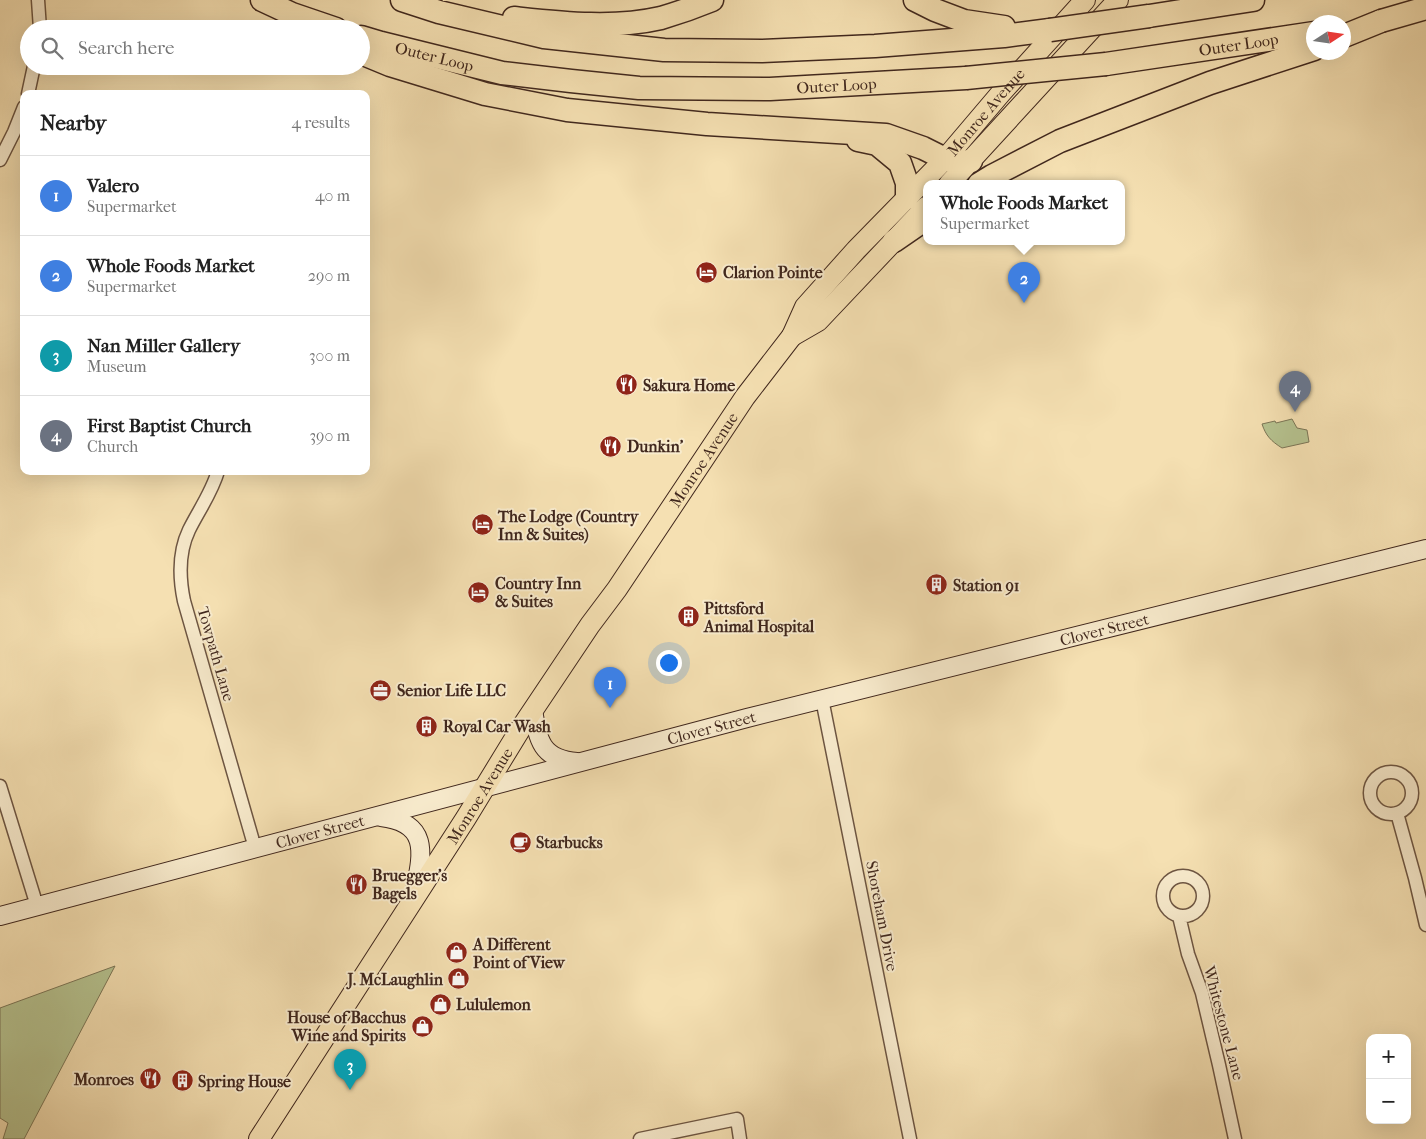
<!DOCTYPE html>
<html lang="en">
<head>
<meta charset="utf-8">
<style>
	:root { --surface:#fff; --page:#f2f2f2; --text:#222; --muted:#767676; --line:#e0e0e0; --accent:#8f2418 }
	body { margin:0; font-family:"IM FELL French Canon",serif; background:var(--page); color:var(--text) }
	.controls { position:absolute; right:15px; bottom:15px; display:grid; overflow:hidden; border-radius:10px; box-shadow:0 5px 20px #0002 }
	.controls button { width:45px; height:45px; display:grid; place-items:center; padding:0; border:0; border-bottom:1px solid var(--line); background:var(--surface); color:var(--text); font:25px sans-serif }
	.compass { position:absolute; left:1306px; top:15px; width:45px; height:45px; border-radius:50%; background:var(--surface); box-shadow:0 5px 20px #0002; rotate:78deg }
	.you { position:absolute; left:668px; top:662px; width:18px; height:18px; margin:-12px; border:4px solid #fff; border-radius:50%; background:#1a73e8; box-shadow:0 0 0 8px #1a73e833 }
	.badge { display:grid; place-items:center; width:32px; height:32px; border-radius:50%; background:var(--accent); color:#fff; font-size:16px; font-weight:700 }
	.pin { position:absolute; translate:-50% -41px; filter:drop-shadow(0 1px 2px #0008) }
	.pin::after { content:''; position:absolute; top:26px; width:18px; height:15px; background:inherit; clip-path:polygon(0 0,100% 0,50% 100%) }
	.popup { position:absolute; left:923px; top:180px; width:202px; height:65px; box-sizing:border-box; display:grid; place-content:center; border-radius:10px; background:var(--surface); filter:drop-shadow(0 1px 4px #0005); font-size:16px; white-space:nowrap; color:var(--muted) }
	.popup b { font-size:19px; color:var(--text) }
	.popup::after { content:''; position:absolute; left:50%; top:100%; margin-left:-10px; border:10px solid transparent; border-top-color:var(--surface) }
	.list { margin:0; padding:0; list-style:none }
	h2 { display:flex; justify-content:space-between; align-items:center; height:65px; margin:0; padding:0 20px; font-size:21px }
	h2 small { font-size:16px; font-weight:400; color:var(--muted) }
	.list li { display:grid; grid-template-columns:32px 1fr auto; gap:15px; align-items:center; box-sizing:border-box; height:80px; padding:0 20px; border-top:1px solid var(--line) }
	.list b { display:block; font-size:19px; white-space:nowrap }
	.list p { margin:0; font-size:16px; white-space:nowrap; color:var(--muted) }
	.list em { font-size:16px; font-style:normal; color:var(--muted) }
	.icon { flex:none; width:28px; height:28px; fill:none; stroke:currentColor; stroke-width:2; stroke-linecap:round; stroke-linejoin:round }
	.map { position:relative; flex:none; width:1426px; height:1139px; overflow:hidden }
	.search { position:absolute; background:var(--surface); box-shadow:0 5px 20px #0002; left:20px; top:20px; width:350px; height:55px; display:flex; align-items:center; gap:12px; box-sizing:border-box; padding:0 18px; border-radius:28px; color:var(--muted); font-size:19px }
	.panel { position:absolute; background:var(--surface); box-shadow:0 5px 20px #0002; left:20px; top:90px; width:350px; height:385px; border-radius:10px }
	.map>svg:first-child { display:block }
	.green { fill:#b6c390; stroke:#7b7556 }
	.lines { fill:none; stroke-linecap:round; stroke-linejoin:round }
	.street-casing { stroke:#6d5542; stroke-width:15 }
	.secondary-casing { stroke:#40271d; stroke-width:20 }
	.primary-casing { stroke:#40271d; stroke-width:22 }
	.highway-casing { stroke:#40271d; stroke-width:25 }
	.street { stroke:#f8ebcd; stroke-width:12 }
	.secondary { stroke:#f8ebcd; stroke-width:18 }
	.primary { stroke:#f5e0b2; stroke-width:20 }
	.highway { stroke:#f5e0b2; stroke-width:22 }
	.highway-bridge-casing { stroke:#40271d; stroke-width:25; stroke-linecap:butt }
	.highway-bridge { stroke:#f5e0b2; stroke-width:22 }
	.labels { text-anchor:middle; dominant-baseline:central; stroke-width:4; stroke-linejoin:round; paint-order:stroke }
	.street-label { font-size:16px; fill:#40271d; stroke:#f8ebcd }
	.poi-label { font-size:16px; font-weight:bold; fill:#40271d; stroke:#f8ebcd; text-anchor:start }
</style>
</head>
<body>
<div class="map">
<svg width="1426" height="1139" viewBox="0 0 1426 1139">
	<rect width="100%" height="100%" fill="#f5e0b2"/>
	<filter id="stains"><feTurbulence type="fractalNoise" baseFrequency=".004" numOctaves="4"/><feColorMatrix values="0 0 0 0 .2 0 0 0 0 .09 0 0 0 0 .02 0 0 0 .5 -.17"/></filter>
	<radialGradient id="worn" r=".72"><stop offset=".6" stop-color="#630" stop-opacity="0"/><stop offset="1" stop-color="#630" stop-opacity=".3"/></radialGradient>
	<path class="green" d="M1292,419L1297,428L1307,430L1309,442L1282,448C1271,441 1266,436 1262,424L1275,421L1276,423Z
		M115,966L24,1139H3L8,1123L0,1118V1008Z"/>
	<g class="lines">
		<defs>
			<path id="street" d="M38,0L40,29
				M28,94L34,66
				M0,160L14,132L24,107
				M218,471C212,492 199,510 189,530C178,553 179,577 184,601L255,848
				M822,699L910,1139
				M1370 793a21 21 0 1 1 42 0a21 21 0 1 1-42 0Z
				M0,786L37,906
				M1397,813L1415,878L1426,925
				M1163 896a20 20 0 1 1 40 0a20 20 0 1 1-40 0Z
				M1179,916L1188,954L1202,993L1219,1065L1235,1139
				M640,1139L737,1119L740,1139"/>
			<g id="secondary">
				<path d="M533,710C538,740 541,759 577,762"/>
				<path d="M381,817C433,823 421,858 414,896"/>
				<path id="s1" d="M0,916L747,718L1426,549"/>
			</g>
			<g id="primary">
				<path d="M949,184L1118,0"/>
				<path d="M792,336L818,321L926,207"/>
				<path id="s2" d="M259,1139L466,818L521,728L590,625L617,589L745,397L792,336L805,307L856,250L945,159L1001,93L1085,0"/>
			</g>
			<g id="highway">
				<path d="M262,0L292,14L336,29"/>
				<path d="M402,0L439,12L544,37L664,50L762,51L875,46L1004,36L1050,30"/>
				<path d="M915,0L935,10L964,21L1004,27"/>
				<path d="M1149,16L1253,0"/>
				<path d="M514,18C562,23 613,29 661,18C678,13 695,7 712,0"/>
				<path d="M1344,36L1381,21"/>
				<path id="s3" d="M361,37L381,43L502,73L571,81L639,88L770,89L966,78"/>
				<path d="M361,53L390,65L485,94L567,110L707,124L886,135L923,148L945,159L957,162L971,161"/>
				<path id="s4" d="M1106,64L1314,33"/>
				<path d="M858,140L877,144L900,163L907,183V198"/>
				<path d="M979,184L992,176L1060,141L1210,83L1314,49"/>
				<path d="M894,241L926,219"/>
			</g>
		</defs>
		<use href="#street" class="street-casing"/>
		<use href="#secondary" class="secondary-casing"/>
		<use href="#primary" class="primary-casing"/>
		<use href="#highway" class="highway-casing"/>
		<use href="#street" class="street"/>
		<use href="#secondary" class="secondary"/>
		<use href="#primary" class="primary"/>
		<use href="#highway" class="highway"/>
		<defs>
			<path id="highway-bridge" d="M1381,21L1426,8
				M1050,30L1149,16
				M966,78L1106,64"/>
		</defs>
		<use href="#highway-bridge" class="highway-bridge-casing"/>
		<use href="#highway-bridge" class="highway-bridge"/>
	</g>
	<defs>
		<symbol id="hotel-disc" viewBox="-11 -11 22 22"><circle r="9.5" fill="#8f2418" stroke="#f8ebcd"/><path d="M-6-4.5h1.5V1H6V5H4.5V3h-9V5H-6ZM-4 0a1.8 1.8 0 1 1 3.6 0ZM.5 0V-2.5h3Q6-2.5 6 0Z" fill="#fff"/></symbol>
		<symbol id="restaurant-disc" viewBox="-11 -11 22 22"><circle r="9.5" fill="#8f2418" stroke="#f8ebcd"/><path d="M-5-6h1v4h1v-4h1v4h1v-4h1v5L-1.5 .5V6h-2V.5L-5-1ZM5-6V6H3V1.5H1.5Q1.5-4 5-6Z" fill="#fff"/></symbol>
		<symbol id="building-disc" viewBox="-11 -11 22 22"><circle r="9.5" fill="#8f2418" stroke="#f8ebcd"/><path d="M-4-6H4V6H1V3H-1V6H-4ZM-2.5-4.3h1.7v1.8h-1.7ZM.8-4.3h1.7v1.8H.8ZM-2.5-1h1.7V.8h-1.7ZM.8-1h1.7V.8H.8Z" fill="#fff"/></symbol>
		<symbol id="office-disc" viewBox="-11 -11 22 22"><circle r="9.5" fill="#8f2418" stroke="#f8ebcd"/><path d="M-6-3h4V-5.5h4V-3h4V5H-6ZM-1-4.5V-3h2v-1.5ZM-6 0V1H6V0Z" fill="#fff"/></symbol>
		<symbol id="cafe-disc" viewBox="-11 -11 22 22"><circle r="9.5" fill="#8f2418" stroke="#f8ebcd"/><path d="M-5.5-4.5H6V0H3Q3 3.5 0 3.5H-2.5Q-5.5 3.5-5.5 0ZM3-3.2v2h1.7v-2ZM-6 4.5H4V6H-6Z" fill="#fff"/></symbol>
		<symbol id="shop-disc" viewBox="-11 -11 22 22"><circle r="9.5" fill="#8f2418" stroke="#f8ebcd"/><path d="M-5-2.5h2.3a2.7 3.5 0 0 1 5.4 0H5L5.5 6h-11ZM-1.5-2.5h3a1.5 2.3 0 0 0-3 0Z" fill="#fff"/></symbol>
	</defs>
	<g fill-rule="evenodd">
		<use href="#hotel-disc" x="694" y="260" width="25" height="25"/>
		<use href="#restaurant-disc" x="614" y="372" width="25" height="25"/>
		<use href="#restaurant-disc" x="598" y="434" width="25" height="25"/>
		<use href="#hotel-disc" x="470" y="512" width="25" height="25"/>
		<use href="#building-disc" x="924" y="572" width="25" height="25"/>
		<use href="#hotel-disc" x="466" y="580" width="25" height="25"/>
		<use href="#building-disc" x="676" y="604" width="25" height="25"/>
		<use href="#office-disc" x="368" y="678" width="25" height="25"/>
		<use href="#building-disc" x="414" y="714" width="25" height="25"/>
		<use href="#cafe-disc" x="508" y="830" width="25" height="25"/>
		<use href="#restaurant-disc" x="344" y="872" width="25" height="25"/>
		<use href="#shop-disc" x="444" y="940" width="25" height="25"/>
		<use href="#shop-disc" x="446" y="966" width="25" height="25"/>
		<use href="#shop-disc" x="428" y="992" width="25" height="25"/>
		<use href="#shop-disc" x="410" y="1014" width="25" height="25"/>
		<use href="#restaurant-disc" x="138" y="1066" width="25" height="25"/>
		<use href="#building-disc" x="170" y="1068" width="25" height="25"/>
	</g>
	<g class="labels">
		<g class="street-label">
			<text stroke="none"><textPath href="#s4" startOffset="134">Outer Loop</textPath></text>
			<text stroke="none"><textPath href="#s3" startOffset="76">Outer Loop</textPath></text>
			<text stroke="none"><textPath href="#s3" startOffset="481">Outer Loop</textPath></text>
			<text stroke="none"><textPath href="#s2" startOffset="1262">Monroe Avenue</textPath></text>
			<text stroke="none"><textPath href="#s2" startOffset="812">Monroe Avenue</textPath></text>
			<text stroke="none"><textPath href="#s1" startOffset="1141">Clover Street</textPath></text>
			<text transform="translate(216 654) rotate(74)">Towpath Lane</text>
			<text stroke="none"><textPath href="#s1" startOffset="736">Clover Street</textPath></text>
			<text stroke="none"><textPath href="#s2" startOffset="408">Monroe Avenue</textPath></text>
			<text stroke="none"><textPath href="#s1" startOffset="331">Clover Street</textPath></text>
			<text transform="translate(882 916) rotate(79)">Shoreham Drive</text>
			<text transform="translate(1224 1023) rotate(75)">Whitestone Lane</text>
		</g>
		<g class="poi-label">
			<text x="723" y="272">Clarion Pointe</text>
			<text x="643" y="385">Sakura Home</text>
			<text x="627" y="446">Dunkin'</text>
			<text x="498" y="516">The Lodge (Country<tspan x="498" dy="18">Inn &amp; Suites)</tspan></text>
			<text x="495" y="583">Country Inn<tspan x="495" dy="18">&amp; Suites</tspan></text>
			<text x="953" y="585">Station 91</text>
			<text x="704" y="608">Pittsford<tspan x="704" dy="18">Animal Hospital</tspan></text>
			<text x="397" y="690">Senior Life LLC</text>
			<text x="443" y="726">Royal Car Wash</text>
			<text x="536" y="842">Starbucks</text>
			<text x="372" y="875">Bruegger's<tspan x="372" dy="18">Bagels</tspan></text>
			<text x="473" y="944">A Different<tspan x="473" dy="18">Point of View</tspan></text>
			<text x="443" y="979" text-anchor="end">J. McLaughlin</text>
			<text x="456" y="1004">Lululemon</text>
			<text x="406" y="1017" text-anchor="end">House of Bacchus<tspan x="406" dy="18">Wine and Spirits</tspan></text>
			<text x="134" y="1079" text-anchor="end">Monroes</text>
			<text x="198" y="1081">Spring House</text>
		</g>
	</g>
	<rect width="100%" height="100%" filter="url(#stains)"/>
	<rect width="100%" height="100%" fill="url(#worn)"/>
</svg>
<div class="controls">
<button>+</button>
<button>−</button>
</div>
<svg class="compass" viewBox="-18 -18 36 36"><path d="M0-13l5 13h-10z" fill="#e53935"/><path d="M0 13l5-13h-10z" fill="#767676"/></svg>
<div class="you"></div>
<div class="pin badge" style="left:610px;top:708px;background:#3f7fe0">1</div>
<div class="pin badge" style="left:1024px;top:303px;background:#3f7fe0">2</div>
<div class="popup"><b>Whole Foods Market</b>Supermarket</div>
<div class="pin badge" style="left:350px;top:1090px;background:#0f9aa8">3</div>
<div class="pin badge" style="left:1295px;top:412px;background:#6b7280">4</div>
<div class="search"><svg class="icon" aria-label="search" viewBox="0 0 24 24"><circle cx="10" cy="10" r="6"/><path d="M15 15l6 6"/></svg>Search here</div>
<section class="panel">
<h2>Nearby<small>4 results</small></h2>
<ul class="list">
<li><span class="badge" style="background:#3f7fe0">1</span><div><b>Valero</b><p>Supermarket</p></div><em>40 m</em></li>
<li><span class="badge" style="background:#3f7fe0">2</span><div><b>Whole Foods Market</b><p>Supermarket</p></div><em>290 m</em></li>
<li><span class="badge" style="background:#0f9aa8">3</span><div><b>Nan Miller Gallery</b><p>Museum</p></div><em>300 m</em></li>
<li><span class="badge" style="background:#6b7280">4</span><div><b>First Baptist Church</b><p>Church</p></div><em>390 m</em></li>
</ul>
</section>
</div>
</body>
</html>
